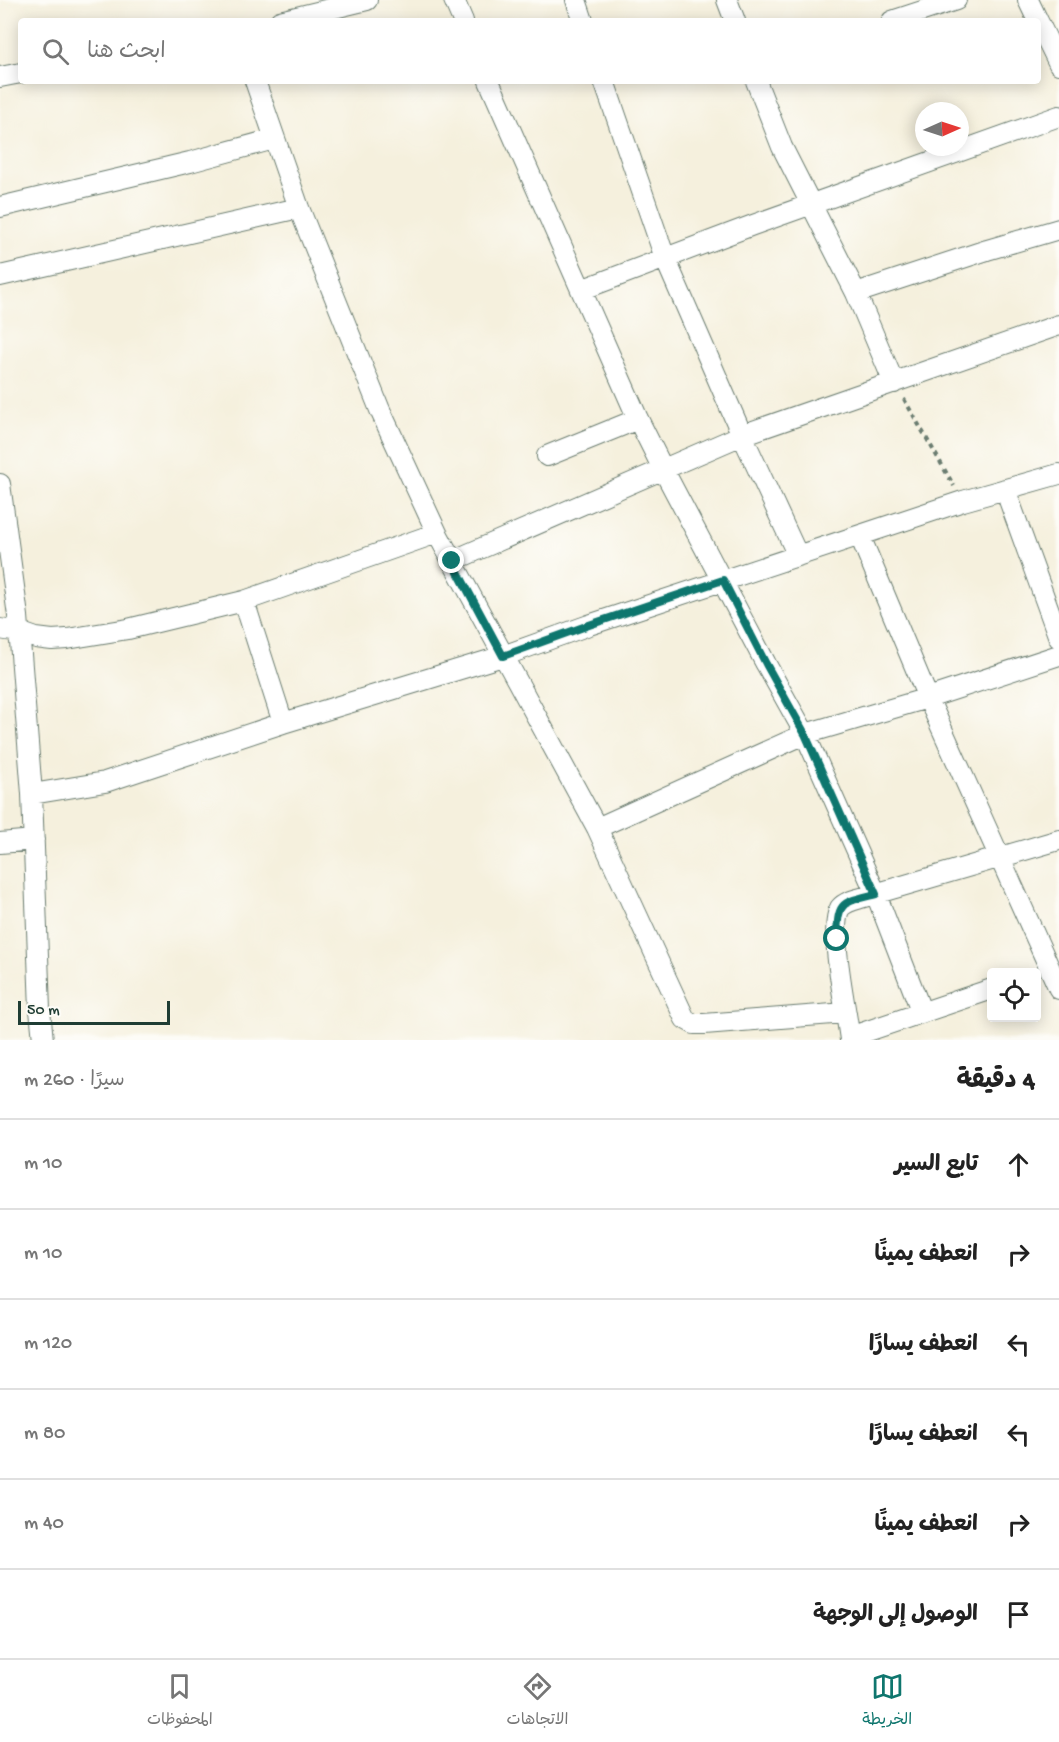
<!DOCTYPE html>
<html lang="ar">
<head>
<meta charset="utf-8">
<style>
	:root { --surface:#fff; --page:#f6f6f6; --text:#222; --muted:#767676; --line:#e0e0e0; --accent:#0f766e }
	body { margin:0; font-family:"Gochi Hand","Playpen Sans Arabic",sans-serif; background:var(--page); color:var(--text); direction:rtl }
	.controls { position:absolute; right:18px; bottom:18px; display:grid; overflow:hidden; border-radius:6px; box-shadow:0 3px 15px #0003 }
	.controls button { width:54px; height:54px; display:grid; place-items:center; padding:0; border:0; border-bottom:2px solid var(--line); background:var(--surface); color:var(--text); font:30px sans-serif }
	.compass { position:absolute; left:915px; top:102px; width:54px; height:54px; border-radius:50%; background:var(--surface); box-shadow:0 3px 15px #0003; rotate:87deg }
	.scale { position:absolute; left:18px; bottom:15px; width:152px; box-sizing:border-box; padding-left:6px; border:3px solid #1f3d34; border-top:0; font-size:16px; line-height:21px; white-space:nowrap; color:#1f3d34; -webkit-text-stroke:4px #fdfcf7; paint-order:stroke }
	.stop { position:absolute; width:18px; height:18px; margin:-14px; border:4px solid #0f766e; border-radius:50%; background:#fff }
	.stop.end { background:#0f766e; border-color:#fff; box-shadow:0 2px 6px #0008 }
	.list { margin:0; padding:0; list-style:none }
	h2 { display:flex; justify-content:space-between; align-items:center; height:78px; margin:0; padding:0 24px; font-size:26px }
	h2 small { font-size:20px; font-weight:400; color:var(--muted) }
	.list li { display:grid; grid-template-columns:39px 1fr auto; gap:18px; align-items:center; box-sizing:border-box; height:90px; padding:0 24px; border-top:2px solid var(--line) }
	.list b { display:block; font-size:22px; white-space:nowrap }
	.list em { font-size:20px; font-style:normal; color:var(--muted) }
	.icon { flex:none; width:33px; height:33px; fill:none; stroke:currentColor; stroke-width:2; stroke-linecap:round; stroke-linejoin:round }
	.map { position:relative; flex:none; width:1059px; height:1040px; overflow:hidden; direction:ltr }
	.search { position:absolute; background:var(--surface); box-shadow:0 3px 15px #0003; left:18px; right:18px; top:18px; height:66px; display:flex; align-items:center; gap:15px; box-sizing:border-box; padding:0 21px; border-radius:6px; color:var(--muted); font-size:22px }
	.sheet { height:618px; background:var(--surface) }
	nav { display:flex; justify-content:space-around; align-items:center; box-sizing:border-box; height:84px; border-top:2px solid var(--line); background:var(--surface); font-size:16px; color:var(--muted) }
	nav a { display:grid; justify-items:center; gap:3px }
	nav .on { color:var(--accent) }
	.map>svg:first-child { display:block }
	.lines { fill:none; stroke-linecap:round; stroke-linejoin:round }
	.minor-casing { stroke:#6a7c6f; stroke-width:22 }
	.path { stroke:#6a7c6f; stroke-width:4; stroke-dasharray:4.5 4.5; stroke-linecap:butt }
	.minor { stroke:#fff; stroke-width:20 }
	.route { stroke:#0f766e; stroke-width:8 }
</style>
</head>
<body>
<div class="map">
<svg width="1059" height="1040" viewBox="0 0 1059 1040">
	<rect width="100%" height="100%" fill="#fdfcf7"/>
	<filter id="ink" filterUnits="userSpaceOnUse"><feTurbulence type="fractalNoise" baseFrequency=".0167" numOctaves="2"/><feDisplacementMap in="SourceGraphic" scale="12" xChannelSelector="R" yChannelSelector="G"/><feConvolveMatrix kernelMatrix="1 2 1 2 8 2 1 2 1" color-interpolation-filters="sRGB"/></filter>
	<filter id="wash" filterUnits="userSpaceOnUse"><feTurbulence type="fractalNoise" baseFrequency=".008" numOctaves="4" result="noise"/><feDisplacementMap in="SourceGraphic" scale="24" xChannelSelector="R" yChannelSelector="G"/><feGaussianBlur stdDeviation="1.35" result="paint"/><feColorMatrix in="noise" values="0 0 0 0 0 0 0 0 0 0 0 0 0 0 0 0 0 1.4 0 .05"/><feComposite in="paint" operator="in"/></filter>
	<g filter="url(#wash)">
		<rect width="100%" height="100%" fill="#f5f0dd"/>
	</g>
	<g filter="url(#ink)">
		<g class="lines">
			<defs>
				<path id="minor" d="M454,0L463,21
					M576,0L583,21
					M727,0L735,21
					M1028,0L1038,21
					M280,21L367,0
					M892,21L956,0
					M1038,21L1059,64
					M0,77L21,73
					M255,81L299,208L380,410L437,533L597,828L805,734L928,698L1059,655
					M489,81L638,419L663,469L766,664L805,734L876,894L922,1013
					M604,81L665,258L742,435L798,556
					M756,81L782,147L856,293L894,383
					M0,207L190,162L274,139
					M0,276L299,208
					M581,290L753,225L1059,116
					M856,293L987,250L1059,229
					M547,456L638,419
					M0,484L18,616L32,794L40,1010L43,1040
					M1005,489L1059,638
					M860,536L928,698L1059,989
					M452,561L742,435L1059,325
					M244,601L283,723
					M0,629L19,632L36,638L52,640L67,639L128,629L244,601L437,533
					M32,794L105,782L283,723L503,656L589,625L963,501L1059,474
					M597,828L685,1019L694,1024H704L846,1013
					M0,843L34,840
					M850,1037L992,989
					M850,1040C847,1013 828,929 840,908C845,902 854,900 861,898L1059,840"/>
			</defs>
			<use href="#minor" class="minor-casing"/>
			<path class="path" d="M904,399L954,486"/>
			<use href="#minor" class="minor"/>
		</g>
	</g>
	<g class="lines" filter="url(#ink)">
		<path class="route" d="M452,561L503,656L589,625L723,580L766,664L805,734L876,894C840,903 838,901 837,939"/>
	</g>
</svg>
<div class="controls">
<button><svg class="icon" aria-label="locate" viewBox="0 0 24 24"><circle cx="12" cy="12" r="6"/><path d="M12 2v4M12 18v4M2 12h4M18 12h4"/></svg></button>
</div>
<svg class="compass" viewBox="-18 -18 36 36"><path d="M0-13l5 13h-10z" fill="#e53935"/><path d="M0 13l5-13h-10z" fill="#767676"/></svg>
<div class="scale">50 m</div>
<div class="stop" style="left:837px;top:939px"></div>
<div class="stop end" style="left:452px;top:561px"></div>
<div class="search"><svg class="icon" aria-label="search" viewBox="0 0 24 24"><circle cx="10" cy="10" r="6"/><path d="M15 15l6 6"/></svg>ابحث هنا</div>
</div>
<section class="sheet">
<h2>4 دقيقة<small>سيرًا · 260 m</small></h2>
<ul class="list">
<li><svg class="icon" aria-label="ahead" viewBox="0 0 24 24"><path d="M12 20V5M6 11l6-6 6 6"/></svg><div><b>تابع السير</b></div><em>10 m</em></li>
<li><svg class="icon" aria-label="right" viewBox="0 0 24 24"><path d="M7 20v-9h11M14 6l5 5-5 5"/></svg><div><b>انعطف يمينًا</b></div><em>10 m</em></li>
<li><svg class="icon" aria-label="left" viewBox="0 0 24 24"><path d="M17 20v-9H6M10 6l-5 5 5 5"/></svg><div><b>انعطف يسارًا</b></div><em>120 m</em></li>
<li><svg class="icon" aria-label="left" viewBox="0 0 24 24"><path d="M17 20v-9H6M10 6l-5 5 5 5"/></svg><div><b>انعطف يسارًا</b></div><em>80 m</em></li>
<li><svg class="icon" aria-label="right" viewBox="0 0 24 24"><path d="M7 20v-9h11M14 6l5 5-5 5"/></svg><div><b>انعطف يمينًا</b></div><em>40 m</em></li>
<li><svg class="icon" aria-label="arrive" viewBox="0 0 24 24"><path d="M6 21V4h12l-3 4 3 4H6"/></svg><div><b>الوصول إلى الوجهة</b></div></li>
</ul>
</section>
<nav>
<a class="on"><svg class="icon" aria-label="map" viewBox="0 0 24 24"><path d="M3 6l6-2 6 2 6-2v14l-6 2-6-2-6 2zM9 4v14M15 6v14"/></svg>الخريطة</a>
<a><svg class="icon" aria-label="directions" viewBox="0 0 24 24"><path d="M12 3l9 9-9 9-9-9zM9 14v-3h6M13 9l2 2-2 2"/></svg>الاتجاهات</a>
<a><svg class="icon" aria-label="saved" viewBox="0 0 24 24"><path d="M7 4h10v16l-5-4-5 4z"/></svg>المحفوظات</a>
</nav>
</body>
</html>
